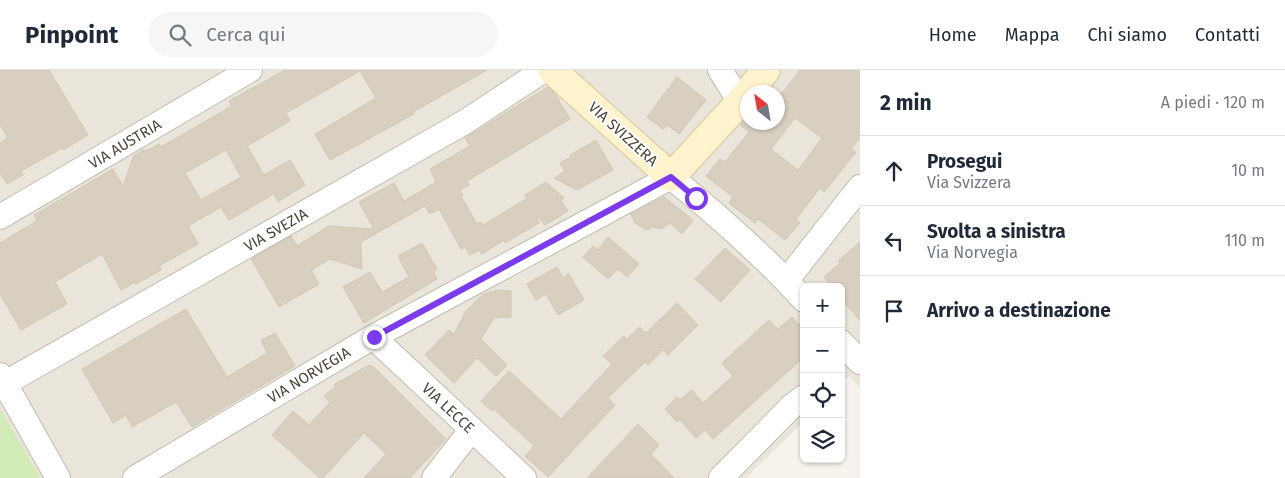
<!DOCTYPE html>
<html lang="it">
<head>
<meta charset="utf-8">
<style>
	:root { --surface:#fff; --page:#f6f6f7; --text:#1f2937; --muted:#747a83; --line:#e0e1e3 }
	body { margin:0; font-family:"Fira Sans",sans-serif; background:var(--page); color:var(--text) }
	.controls { position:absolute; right:15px; bottom:15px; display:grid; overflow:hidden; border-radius:8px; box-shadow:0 1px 4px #0004 }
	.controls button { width:45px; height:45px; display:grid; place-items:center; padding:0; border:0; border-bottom:1px solid var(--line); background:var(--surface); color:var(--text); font:25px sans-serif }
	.compass { position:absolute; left:740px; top:15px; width:45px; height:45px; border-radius:50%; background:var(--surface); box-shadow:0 1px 4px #0004; rotate:329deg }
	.stop { position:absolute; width:15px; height:15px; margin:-11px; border:4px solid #7c3aed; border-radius:50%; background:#fff }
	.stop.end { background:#7c3aed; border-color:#fff; box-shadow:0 1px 5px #0008 }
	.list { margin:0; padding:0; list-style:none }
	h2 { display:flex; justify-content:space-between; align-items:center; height:65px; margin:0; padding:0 20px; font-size:21px }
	h2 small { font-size:16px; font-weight:400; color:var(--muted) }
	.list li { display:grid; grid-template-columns:32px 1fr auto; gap:15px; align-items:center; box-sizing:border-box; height:70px; padding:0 20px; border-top:1px solid var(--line) }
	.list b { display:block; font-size:19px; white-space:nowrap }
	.list p { margin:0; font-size:16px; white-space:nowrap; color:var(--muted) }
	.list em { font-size:16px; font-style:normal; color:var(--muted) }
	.icon { flex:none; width:28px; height:28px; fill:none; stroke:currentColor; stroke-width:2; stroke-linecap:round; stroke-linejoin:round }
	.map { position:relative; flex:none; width:860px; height:408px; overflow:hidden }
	header { display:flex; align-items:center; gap:30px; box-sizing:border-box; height:70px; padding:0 25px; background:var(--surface); border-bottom:1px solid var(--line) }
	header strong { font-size:24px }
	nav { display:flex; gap:28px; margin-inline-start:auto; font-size:18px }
	.search { width:350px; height:45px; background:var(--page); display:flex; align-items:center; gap:12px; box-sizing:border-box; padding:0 18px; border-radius:28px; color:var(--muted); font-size:19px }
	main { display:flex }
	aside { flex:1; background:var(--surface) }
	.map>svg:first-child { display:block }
	.residential { fill:#eae5da; fill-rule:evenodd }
	.green { fill:#d2eab5 }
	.building { fill:#d8cfc1; stroke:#d3c7b4; fill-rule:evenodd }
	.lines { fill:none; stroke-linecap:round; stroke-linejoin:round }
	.street-casing { stroke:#c2bbae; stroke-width:26 }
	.secondary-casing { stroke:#d6c79b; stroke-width:30 }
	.street { stroke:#fff; stroke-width:24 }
	.secondary { stroke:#fff3cd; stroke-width:28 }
	.route { stroke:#7c3aed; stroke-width:6 }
	.labels { text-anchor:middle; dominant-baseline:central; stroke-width:4; stroke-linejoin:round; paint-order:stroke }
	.street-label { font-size:15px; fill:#4b4439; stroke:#fff }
</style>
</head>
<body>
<header>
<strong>Pinpoint</strong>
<div class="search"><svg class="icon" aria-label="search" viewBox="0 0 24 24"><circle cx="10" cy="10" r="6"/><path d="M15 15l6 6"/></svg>Cerca qui</div>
<nav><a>Home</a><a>Mappa</a><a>Chi siamo</a><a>Contatti</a></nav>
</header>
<main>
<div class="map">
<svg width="860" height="408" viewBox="0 0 860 408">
	<rect width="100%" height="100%" fill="#f6f3ec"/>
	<path class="residential" d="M0,0H860V318L849,306L841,313V217H804V351L746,408H0ZM748,22H778V52H748Z"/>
	<path class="green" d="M0,339L38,404L40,408H0Z"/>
	<path class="building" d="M0,0H49L88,65L63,80L62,78L21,101L23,105L7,114L0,103V73L8,68L0,55Z
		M285,0H487L413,42L414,44L330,90L315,64L376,28L360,1L286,43L290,51L247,76L264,105L290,90L305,115L278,132L274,124L229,150L221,137L188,156L198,174L159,196L161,200L136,214L135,212L121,220L102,184L55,212L67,234L21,260L0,224V173L37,151L34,145L113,99L123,117L133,87L135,85L143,80L146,81L159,74L161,77L232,36L229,31ZM226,80L241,107L201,130L185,103Z
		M800,0H860V68L851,79L856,82L824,122L820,118L796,149L800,153L785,170L758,149L755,153L729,133L733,127L706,106L720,89L725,92L749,62L740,55L742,52H778V28ZM795,48L822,68L798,100L771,79Z
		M677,7L706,30L679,64L667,55L663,59L647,47Z
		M548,17L555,24L570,49L467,111L469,115L460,120L463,125L461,126L477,154L481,152L483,155L526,129H527L525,125L546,112L564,128L561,130L568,141L545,155L536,146L539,153L505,173L504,170L482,184L479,180L470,185L465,177L461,179L439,139L430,144L425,136L361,172L362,199L330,189L311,200L319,214L279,237L251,189L291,166L297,176L329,156L374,159L359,132L394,113L404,131L436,112L430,99L470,76L465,68Z
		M596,70L613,100L577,120L554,108L565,101L560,93L571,87L570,85Z
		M664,127L693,150L682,164L670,153L661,159L652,157L647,160L635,153L631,144Z
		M608,167L639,194L627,207L618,199L608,209L583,187L593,176L598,180Z
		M860,172V251L841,228V217H832L824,207L840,193L838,191Z
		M422,173L437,199L433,201L437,209L364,253L343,217L370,202L382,222L409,207L398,186Z
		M725,178L750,200L721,232L695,209Z
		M557,197L564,209L568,203L584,230L558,245L546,224L536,230L527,214Z
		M498,220L511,221V247L494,248L481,269L507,295L496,306L477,288L454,313L425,285L449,260L454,264L466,241L478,229L484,224Z
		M677,233L698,255L668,285L663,280L648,295L645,292L608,328L615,335L548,407L525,386L534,376L494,339L492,341L481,331L509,301L561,349L612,294L603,286L624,266L627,269L640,257L646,263Z
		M186,239L227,307L267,283L261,270L275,263L295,296L192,357L176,332L132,357L126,345L113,353L82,299Z
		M792,247L804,260V287L713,369L705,360L696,368L679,349L677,352L665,339L677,327L680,330L692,320L703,333L733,306L722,293L769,250L778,259Z
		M369,295L375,298L446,369L410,408H364L386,384L364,363L323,408H320L272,365L293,341L309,355L330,332L324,326L335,317V314Z
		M638,354L659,375L651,384L674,408H587Z"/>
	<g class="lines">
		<defs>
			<path id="street" d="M720,0L740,32
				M0,147L250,0
				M786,211L860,117
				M373,267L524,408
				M841,272L860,292
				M0,305L58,408
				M0,316L465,52L544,0
				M135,408L373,267L671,107C716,144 765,187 804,230
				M434,408L471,360
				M721,408L793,335L804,327"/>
			<path id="secondary" d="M552,0L671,107L748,23
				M748,22L766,0"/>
		</defs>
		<use href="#street" class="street-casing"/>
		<use href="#secondary" class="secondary-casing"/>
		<use href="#street" class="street"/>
		<use href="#secondary" class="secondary"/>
	</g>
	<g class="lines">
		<path class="route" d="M374,267L671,107L696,128"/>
	</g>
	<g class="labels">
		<g class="street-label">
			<text transform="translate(623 64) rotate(42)">VIA SVIZZERA</text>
			<text transform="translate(125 74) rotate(-31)">VIA AUSTRIA</text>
			<text transform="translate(276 160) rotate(-30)">VIA SVEZIA</text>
			<text transform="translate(309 305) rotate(-31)">VIA NORVEGIA</text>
			<text transform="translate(448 338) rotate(43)">VIA LECCE</text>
		</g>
	</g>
</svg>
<div class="controls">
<button>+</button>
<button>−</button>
<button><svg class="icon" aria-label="locate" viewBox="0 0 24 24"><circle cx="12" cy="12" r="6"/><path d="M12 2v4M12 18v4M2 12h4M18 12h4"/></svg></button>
<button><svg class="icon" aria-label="layers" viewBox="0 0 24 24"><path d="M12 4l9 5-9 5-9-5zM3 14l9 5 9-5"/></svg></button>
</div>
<svg class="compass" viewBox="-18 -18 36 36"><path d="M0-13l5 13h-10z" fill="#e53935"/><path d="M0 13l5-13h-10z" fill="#747a83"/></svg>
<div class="stop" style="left:696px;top:128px"></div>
<div class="stop end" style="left:374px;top:267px"></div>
</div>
<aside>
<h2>2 min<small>A piedi · 120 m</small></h2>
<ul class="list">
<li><svg class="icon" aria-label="ahead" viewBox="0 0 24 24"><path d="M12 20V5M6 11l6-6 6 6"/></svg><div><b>Prosegui</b><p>Via Svizzera</p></div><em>10 m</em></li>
<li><svg class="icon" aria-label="left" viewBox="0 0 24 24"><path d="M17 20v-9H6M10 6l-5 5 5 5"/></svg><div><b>Svolta a sinistra</b><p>Via Norvegia</p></div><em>110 m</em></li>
<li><svg class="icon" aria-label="arrive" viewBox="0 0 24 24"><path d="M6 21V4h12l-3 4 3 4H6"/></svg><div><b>Arrivo a destinazione</b></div></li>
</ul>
</aside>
</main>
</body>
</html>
